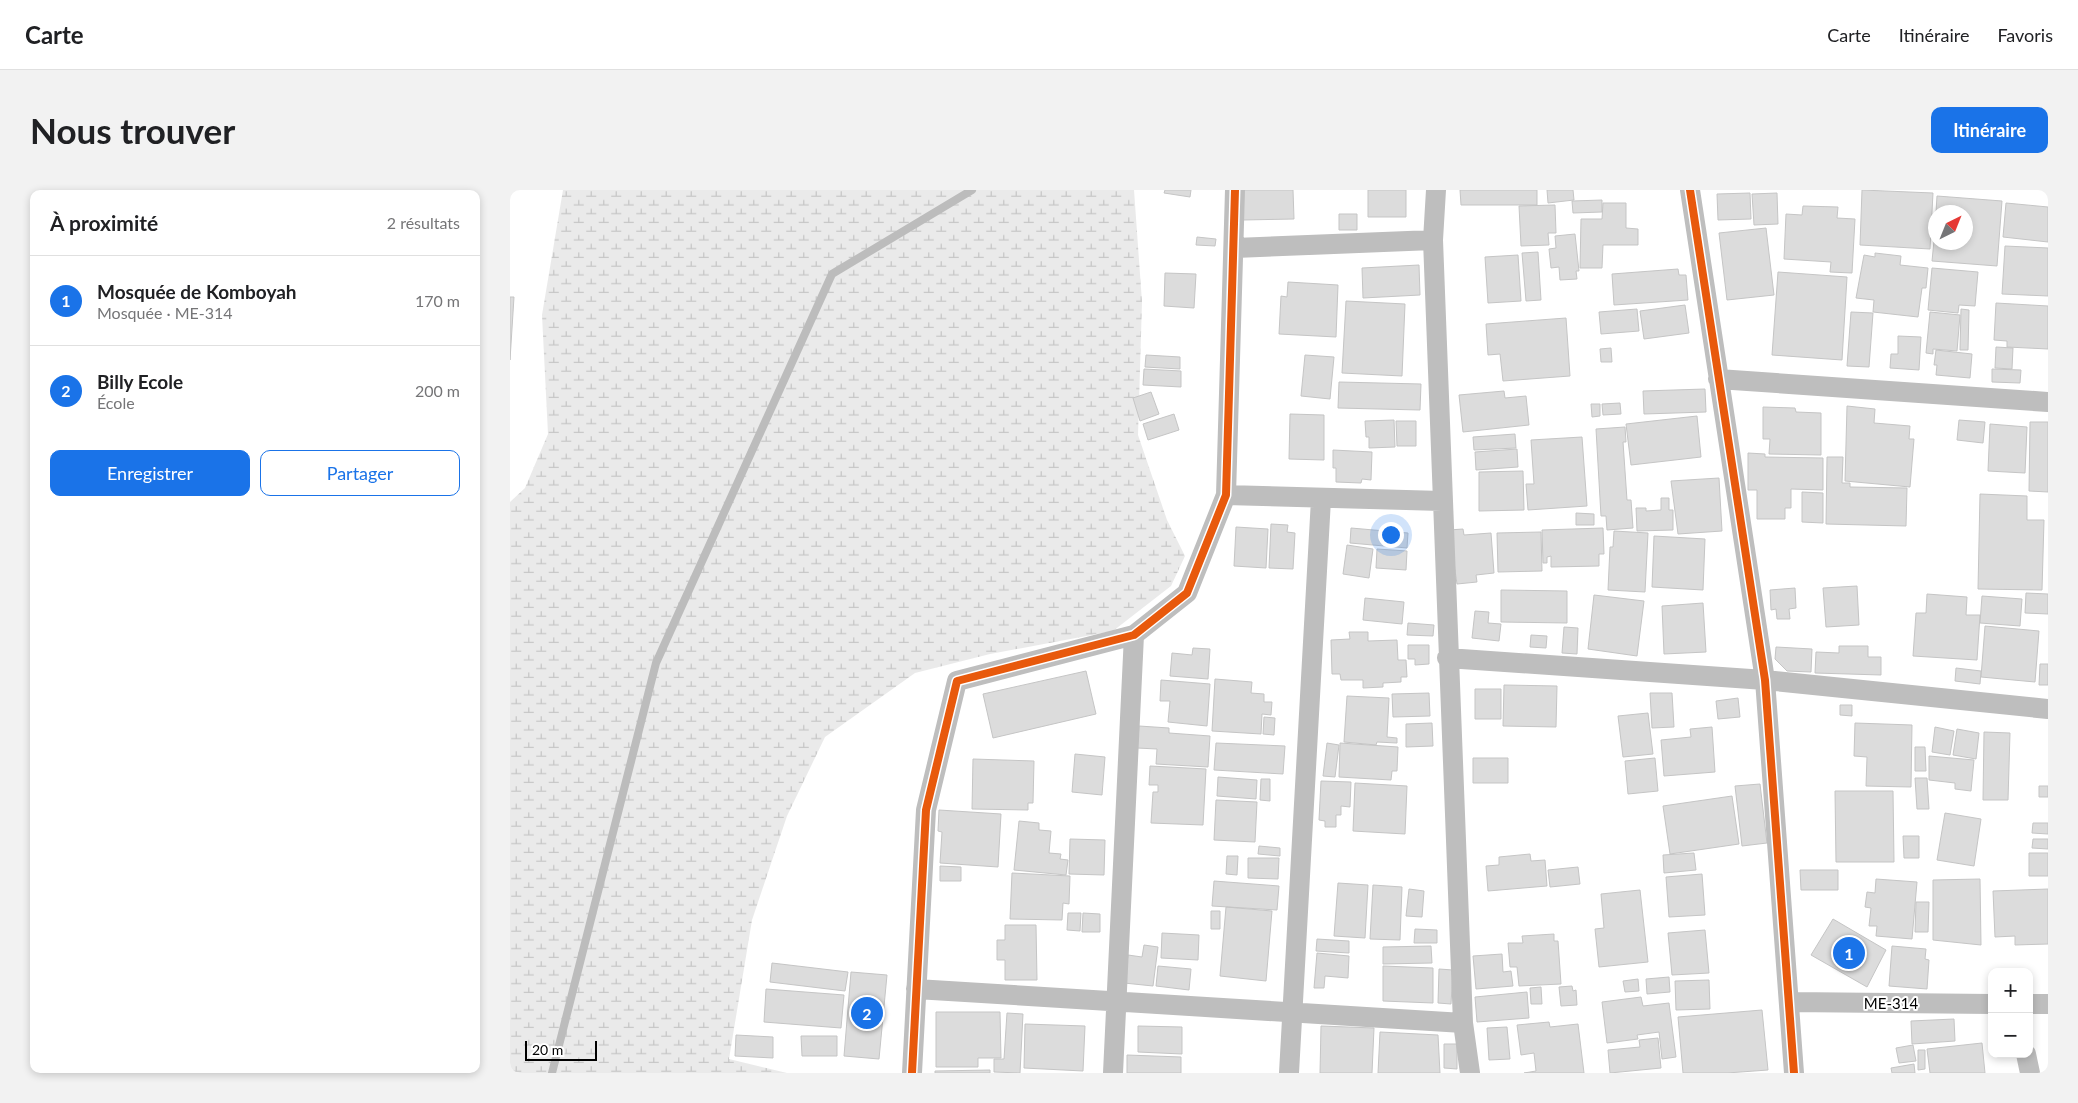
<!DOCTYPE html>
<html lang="fr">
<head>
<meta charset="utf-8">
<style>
	:root { --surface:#fff; --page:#f2f2f2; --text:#202124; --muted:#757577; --line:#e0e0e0; --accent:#1a73e8 }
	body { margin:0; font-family:Lato,sans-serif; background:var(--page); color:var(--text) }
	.controls { position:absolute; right:15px; bottom:15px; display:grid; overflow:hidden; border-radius:10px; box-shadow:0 2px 8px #0003 }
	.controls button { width:45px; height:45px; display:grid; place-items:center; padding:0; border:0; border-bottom:1px solid var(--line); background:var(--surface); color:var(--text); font:25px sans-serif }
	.compass { position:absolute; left:1418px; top:15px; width:45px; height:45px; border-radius:50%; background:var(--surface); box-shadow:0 2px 8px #0003; rotate:43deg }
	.scale { position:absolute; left:15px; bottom:12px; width:72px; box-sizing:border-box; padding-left:5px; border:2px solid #000; border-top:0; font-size:14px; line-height:18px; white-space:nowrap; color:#000; -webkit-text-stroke:4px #fff; paint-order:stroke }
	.you { position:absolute; left:880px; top:344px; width:18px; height:18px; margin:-12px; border:4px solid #fff; border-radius:50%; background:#1a73e8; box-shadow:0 0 0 8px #1a73e833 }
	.badge { display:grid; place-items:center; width:32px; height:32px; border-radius:50%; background:var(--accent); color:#fff; font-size:16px; font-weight:700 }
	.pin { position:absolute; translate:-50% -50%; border:2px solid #fff; box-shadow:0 1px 5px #0006 }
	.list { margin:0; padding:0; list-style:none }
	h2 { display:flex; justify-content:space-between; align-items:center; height:65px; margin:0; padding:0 20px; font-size:21px }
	h2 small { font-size:16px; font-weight:400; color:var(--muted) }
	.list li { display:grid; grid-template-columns:32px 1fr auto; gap:15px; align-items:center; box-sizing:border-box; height:90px; padding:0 20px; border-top:1px solid var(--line) }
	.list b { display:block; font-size:19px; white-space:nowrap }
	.list p { margin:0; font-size:16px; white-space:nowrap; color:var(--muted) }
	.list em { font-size:16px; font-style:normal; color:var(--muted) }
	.actions { display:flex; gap:10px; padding:15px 20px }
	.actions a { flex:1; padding:11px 0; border:1px solid var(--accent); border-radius:10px; text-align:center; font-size:18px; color:var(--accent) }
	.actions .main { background:var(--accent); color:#fff }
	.map { position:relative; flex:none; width:1538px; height:883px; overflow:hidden; border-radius:10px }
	header { display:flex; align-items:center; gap:30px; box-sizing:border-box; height:70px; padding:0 25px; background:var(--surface); border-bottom:1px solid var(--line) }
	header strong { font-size:24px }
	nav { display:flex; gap:28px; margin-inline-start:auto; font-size:18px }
	.intro { display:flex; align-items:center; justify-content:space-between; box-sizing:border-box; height:120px; padding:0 30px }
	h1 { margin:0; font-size:35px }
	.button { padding:12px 22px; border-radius:10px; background:var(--accent); color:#fff; font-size:18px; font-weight:700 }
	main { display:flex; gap:30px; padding:0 30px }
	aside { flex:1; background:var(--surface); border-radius:10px; box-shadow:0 2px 8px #0003 }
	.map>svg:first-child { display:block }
	.wetland { fill:url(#wetland-marsh) }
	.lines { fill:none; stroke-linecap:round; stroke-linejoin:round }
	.stream { stroke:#bcbcbc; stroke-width:8 }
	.building { fill:#dcdcdc; stroke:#c5c5c5 }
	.street { stroke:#bebebe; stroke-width:20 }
	.cycleway-casing { stroke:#fff; stroke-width:11 }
	.cycleway { stroke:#e8590c; stroke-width:8 }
	.labels { text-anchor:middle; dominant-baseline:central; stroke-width:4; stroke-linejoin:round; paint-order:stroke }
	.street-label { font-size:15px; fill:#000; stroke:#fff }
</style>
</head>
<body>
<header>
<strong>Carte</strong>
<nav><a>Carte</a><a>Itinéraire</a><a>Favoris</a></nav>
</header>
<div class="intro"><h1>Nous trouver</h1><a class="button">Itinéraire</a></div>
<main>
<aside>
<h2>À proximité<small>2 résultats</small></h2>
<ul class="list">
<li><span class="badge">1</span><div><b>Mosquée de Komboyah</b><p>Mosquée · ME-314</p></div><em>170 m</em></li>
<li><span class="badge">2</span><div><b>Billy Ecole</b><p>École</p></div><em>200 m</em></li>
</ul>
<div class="actions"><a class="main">Enregistrer</a><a>Partager</a></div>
</aside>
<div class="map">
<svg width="1538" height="883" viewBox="0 0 1538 883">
	<defs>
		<pattern id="wetland-marsh" width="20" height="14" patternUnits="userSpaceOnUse" patternTransform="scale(1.25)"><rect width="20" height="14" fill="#eaeaea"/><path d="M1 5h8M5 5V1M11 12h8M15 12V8" fill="none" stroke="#c7c7c7"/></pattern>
	</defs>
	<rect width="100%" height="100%" fill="#fff"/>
	<path class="wetland" d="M53,0H624L632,112L628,245L657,330L675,366L661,396L603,441L480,464L405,483L315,547L277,626L242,730L219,869L277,883H0V312L15,298L38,244L32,125Z"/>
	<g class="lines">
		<path class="stream" d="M42,883L146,473L322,84L462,0"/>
	</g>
	<path class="building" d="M655,0H681L680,7L654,3Z
		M732,0H783L784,29L733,30Z
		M858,0H896V27H858Z
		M950,0H1027V15H951Z
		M1037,0H1063L1064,10L1038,13Z
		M1352,0L1423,3L1420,59L1350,55Z
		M1240,3L1241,29L1208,30L1207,4Z
		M1267,3L1268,34L1244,35L1242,4Z
		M1427,6L1492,11L1487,76L1422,71L1426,31V52H1456V22H1426Z
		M1092,10V22L1063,23L1062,11Z
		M1093,13H1116V38L1128,39V55H1093L1092,78H1070L1071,29H1092Z
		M1496,13L1538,17V52L1493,47Z
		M1045,15L1046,43H1038L1039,55L1011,56L1009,16Z
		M1293,16L1328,17L1327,28L1345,29L1342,83L1320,82L1321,72L1274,69L1276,24L1292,25Z
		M829,24H847V40H829Z
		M1256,38L1264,105L1217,110L1209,43Z
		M1065,44L1069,81H1066L1067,89L1050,90L1049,77L1041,78L1039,59L1046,58L1045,46Z
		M687,47L706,49L705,56L686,55Z
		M1495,56L1538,58V106L1492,104Z
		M1028,62L1031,110L1016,111L1012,63Z
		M1365,63L1391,66L1390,75L1418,78L1416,98H1412L1408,127L1363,122L1364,110L1346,108L1354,65L1365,67Z
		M1008,65L1011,111L978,113L975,67Z
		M909,75L910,105L853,108L852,78Z
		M1422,78L1468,82L1465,116L1449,115L1448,123L1418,120Z
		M1168,79L1169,85H1176L1178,110L1104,115L1102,84Z
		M1268,82L1337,87L1332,170L1262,165Z
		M655,83L686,84L684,118L654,116Z
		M778,92L828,95L826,147L769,144L771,106L777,107Z
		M0,107H4L0,170Z
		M836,111L895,114L892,186L832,183Z
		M1486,113L1538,116V159L1497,157V151L1484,150Z
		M1175,115L1179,143L1134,149L1130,121Z
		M1127,119L1129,141L1091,144L1089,122Z
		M1451,119L1459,120L1458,160H1450Z
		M1341,122L1363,123L1359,177L1337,176Z
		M1420,122L1450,125L1447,161L1423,159V164L1416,163Z
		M1056,128L1060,186L993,191L990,164L978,165L976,134Z
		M1388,146L1411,147L1409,180L1380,178L1381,164H1388Z
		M1486,157L1503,158L1502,179L1485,178Z
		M1101,158L1102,172H1091L1090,159Z
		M1426,160L1462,164L1460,188L1426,185L1427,175H1424Z
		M636,165L670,167V179L635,177Z
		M795,165L824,167L820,209L791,206Z
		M634,179L671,181V197L633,195Z
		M1482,179L1511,180L1510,193L1482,192Z
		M829,192L911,194L910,220L828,218Z
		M1195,199L1196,222L1134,224L1133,201Z
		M994,201L995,208L1016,206L1019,235L953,242L949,205Z
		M641,202L649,224L630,231L623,208Z
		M1110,213L1111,224L1093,225L1092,214Z
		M1081,214H1090V226L1082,227Z
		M1337,216L1365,219L1364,233L1400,236L1399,249H1404L1400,297L1335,291Z
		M1253,217L1285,218L1286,222L1311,223V265L1259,264L1260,249H1253Z
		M664,224L669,240L638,250L633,234Z
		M780,224L814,225V270L779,269Z
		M1187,226L1191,267L1121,275L1116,234Z
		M884,230L885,257L859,258V247H856L855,231Z
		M1449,230L1475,232L1473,253L1447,250Z
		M886,231H906V256H887Z
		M1520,232H1538V302L1519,301Z
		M1480,234L1517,237L1515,283L1478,281Z
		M1115,237L1116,252H1113L1117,310H1121L1123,338L1097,340L1096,326H1091L1086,239Z
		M1005,244L1006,258L964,260L963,247Z
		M1072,247L1077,316L1018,320L1016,294H1024L1021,250Z
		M1007,259L1008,277L966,280L965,262Z
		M823,260L862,262L861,290L852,289L851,293L826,292V278H823Z
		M1238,263L1255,264V267L1313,268V300L1281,299V318H1275V329H1247V300H1238Z
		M1317,267H1333L1332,293H1340V297L1397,298L1396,336L1316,334Z
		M1013,281L1014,320L969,321V282Z
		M1209,288L1212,341L1168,344L1161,291Z
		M1292,302L1313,303V333L1292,332Z
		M1470,304L1517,306V330H1534L1532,400L1468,399Z
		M1151,308H1159V320H1163V340L1127,341L1126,318H1136V321L1151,320Z
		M1066,323L1084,324V335H1066Z
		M761,334L778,335L777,342L785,343L783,379L759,378Z
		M726,337L758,339L756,378L724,376Z
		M841,338L898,343L897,358L840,353Z
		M1093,338L1094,364H1089V376L1041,377V366L1037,367V373H1033L1032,340Z
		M953,339L954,345L981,343L984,383L966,385L967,392L947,394L939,340Z
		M1104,341L1138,343L1135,402L1098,400L1100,357H1103Z
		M1031,342L1032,381L988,382L987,343Z
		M1144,346L1195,349L1193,400L1142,397Z
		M837,355L863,359L859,388L833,384Z
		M867,359L897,361L896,380L866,378Z
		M1347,396L1349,435L1316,437L1313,398Z
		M1285,398L1286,418L1279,419L1280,429H1267L1266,419L1261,420L1260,400Z
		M991,400L1057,401V433L991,432Z
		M1516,403L1538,404V424L1515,423Z
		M1417,404L1457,407L1456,425H1470L1467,470L1403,466L1406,423H1416Z
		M1084,405L1134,411L1127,466L1078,459Z
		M1472,406L1512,409L1510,436L1470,433Z
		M855,408L894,412L892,434L853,430Z
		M1193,413L1196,462L1154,464L1152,416Z
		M965,421L979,422L978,433L991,434L989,451L962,448Z
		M898,433L924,435L923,446L897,445Z
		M1475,436L1529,441L1525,492L1471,487Z
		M1054,437L1068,438L1067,464L1052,463Z
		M839,442H858V451L887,450L888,470H896L897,487H891V492L873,493V497L853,498V490H831L830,484H822L821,450L840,449Z
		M1021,445L1037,446L1036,458L1020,457Z
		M898,455H919V474L905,475V469H898Z
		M1329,456H1358V467H1371V485L1305,483L1306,462L1329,463Z
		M1266,457L1302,459L1301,482L1277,481L1265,469Z
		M683,458L700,459L698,489L660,486L662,463L682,465Z
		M1530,474H1538V495H1529Z
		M1446,478L1471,481L1470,494L1445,491Z
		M576,481L586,524L483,548L473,504Z
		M705,489L742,492L741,503L754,504V512H762L761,525L752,524L751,544L702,541Z
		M651,490L700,494L697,536L658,532L660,511H650Z
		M994,495L1047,496L1046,537L993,536Z
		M965,499H991V529H965Z
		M919,503L920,526L883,527L882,504Z
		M1140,503H1162L1164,537L1142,538Z
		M837,506L879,508L877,547L887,548V553L867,552L866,555L834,552Z
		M1228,508L1230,527L1208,529L1206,511Z
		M1330,515H1342V526L1330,525Z
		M1138,523L1143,564L1113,567L1108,526Z
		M754,527L765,528L764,545L753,544Z
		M922,533L923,556L896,557V534Z
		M1345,533L1402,535L1401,597L1356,596L1357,567L1344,566Z
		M629,536L659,538V543L700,546L698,577L646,574L647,559L627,558Z
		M1202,537L1205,582L1154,586L1151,550L1181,547L1180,539Z
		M1425,537L1444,541L1440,565L1422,562Z
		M1447,539L1469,543L1466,569L1443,565Z
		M1474,542L1500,543L1498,610H1473Z
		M706,553L775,556L773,584L704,580Z
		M817,553L829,555L825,587L813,586Z
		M830,553L888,557L887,581H882L881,590L829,587Z
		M1405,557H1415L1416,581H1405Z
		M565,564L595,567L592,605L562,602Z
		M1419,566L1464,570L1461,601L1445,599V593L1419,590Z
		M963,568H998V593H963Z
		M1145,568L1148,601L1118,604L1115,571Z
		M463,569L524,571L523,613H518V620L462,619Z
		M640,576L696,579L693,635L641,633L643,602H648V595H639Z
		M708,587L747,590L746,609L707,606Z
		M1405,588H1417L1419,619H1407Z
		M751,589H760V611L750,610Z
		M811,591L841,592L840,617L831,616V625H826V637H815V631L809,630Z
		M845,593L897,596L895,644L843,641Z
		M1250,594L1257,653L1232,656L1225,596Z
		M1529,596H1538V607H1529Z
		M1325,601H1383L1384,672H1326Z
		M1222,606L1229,654L1160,664L1153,616Z
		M706,610L747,612L745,652L704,650Z
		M429,620L491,624L488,677L430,673L432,642L428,641Z
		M1435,623L1471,629L1464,676L1427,670Z
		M509,631L529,633V640L541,641L539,663L551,664L550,669L558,670L556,685L504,680Z
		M1523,633H1538V644L1522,643Z
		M1393,646H1409V668H1394Z
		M560,649L595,650L594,685L559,684Z
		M1523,649H1538V659L1522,658Z
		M749,656L770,658V666L748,664Z
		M1184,663L1186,680L1154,683L1153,665Z
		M1519,663H1538V686H1519Z
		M1020,664L1021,671L1035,670L1037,696L978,701L976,676L989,675V667Z
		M717,666H728L727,685L716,684Z
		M738,668H769L768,689L738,688Z
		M430,676L451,677V691H430Z
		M1068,677L1070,694L1040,697L1038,680Z
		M1290,680H1328V700H1291Z
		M502,683L560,686L559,714L553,713L552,730L500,729Z
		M1192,684L1195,725L1159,727L1156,687Z
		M1366,689L1407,692L1402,749L1366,746L1367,736H1359L1361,718L1355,717L1357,702L1365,703Z
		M1470,689L1471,755L1423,750V690Z
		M704,691L769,696L767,720L702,716Z
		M828,693L858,695L855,748L824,746Z
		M863,695L892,697L890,750L860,749Z
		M899,699L914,701L912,727L896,726Z
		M1538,699V754L1505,755V746L1485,747L1483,701Z
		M1130,700L1138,772L1089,777L1085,739L1094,738L1091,704Z
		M1406,712H1419L1418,742H1405Z
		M716,717L762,721L756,791L710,786Z
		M701,721H710V739H701Z
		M558,723H571L570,741L557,740Z
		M573,723L590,724V742H572Z
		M1323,729L1376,760L1357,797L1301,765Z
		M495,735H526L527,790H495V770H487V750H495Z
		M905,739L927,740V753H904Z
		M1195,740L1199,783L1162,785L1158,743Z
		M652,743L689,745L688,770L651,768Z
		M1044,744V751H1048L1051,794L1009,796L1007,777H1000L998,753H1013L1012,746Z
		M807,749L839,751V763L806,761Z
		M634,755L648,757L643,796L614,793L618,765L632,767Z
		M921,756L922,773L873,774V757Z
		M1382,756L1416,759L1415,769L1419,770L1417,799L1379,796Z
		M807,763L839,766L838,788L815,786L814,798H804Z
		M992,764L993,782L1001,781L1003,796L966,799L963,766Z
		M262,773L338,782L335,801L260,792Z
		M648,776L681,779L679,800L646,796Z
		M873,776L923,778V813L873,811Z
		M929,779L943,780L941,814L928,813Z
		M341,782L377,785L369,869L334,866Z
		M1159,787L1160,802L1137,804L1136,789Z
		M1128,789L1129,801L1115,802L1113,791Z
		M1199,790L1200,819L1166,820L1165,791Z
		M1062,796L1063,801L1066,800L1067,815L1051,816L1049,797Z
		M1031,797L1032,814H1021L1020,798Z
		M256,799L334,805L331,838L254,832Z
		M1017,802L1019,828L967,832L965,807Z
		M1131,807L1133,816L1159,813L1166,867L1152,869L1149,842L1127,845L1128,849L1097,853L1092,812Z
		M1252,820L1258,880L1217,883H1173L1168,827Z
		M426,822H490L491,868H468V877H426Z
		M497,823L513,824L510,883L484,882V869H494Z
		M1444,829L1445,851L1402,854L1401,831Z
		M1039,832L1040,837L1068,834L1074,883H1014L1026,881L1024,863L1011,865L1007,835Z
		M515,834L575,836L573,881L514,878Z
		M628,836L672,837V864L628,862Z
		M811,836L864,838L862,883H810Z
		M997,837L1000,869L979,870L977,838Z
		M870,842L928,845L930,883H868Z
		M226,845L263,847V868L225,866Z
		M291,846H327V866H292Z
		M1148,848L1151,878L1100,883L1098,860L1130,857L1129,850Z
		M1472,853L1475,883H1420L1417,859Z
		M934,854H947V879L934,878Z
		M1403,855L1406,871L1389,873L1386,858Z
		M1408,860H1415V879L1408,880Z
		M617,865L671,867V883H617Z
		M1404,874L1405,883H1382L1381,878Z
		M480,880V883H425V881Z"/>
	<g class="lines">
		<path class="street" d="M926,0L923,50L953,833L960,883
			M1180,0L1255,490L1284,883
			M725,58L923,50
			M1208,189L1538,212
			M716,305L932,311
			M937,468L1255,490L1538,519
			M406,799L953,833
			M1280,812L1482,814
			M1519,814H1538
			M1516,864L1520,883
			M402,883L416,620L447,491L624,445L677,403L716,305L725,0
			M603,883L624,445
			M779,883L811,309"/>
		<defs>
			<path id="cycleway" d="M1180,0L1255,490L1284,883
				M402,883L416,620L447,491L624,445L677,403L716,305L725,0"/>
		</defs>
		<use href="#cycleway" class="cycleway-casing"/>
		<use href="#cycleway" class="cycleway"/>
	</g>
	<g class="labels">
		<g class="street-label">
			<text x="1381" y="813">ME-314</text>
		</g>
	</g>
</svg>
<div class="controls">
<button>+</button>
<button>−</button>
</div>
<svg class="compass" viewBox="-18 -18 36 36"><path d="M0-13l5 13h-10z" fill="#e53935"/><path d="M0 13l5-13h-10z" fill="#757577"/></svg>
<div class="scale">20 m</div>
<div class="you"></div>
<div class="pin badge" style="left:1339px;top:763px">1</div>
<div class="pin badge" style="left:357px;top:823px">2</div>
</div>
</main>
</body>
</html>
